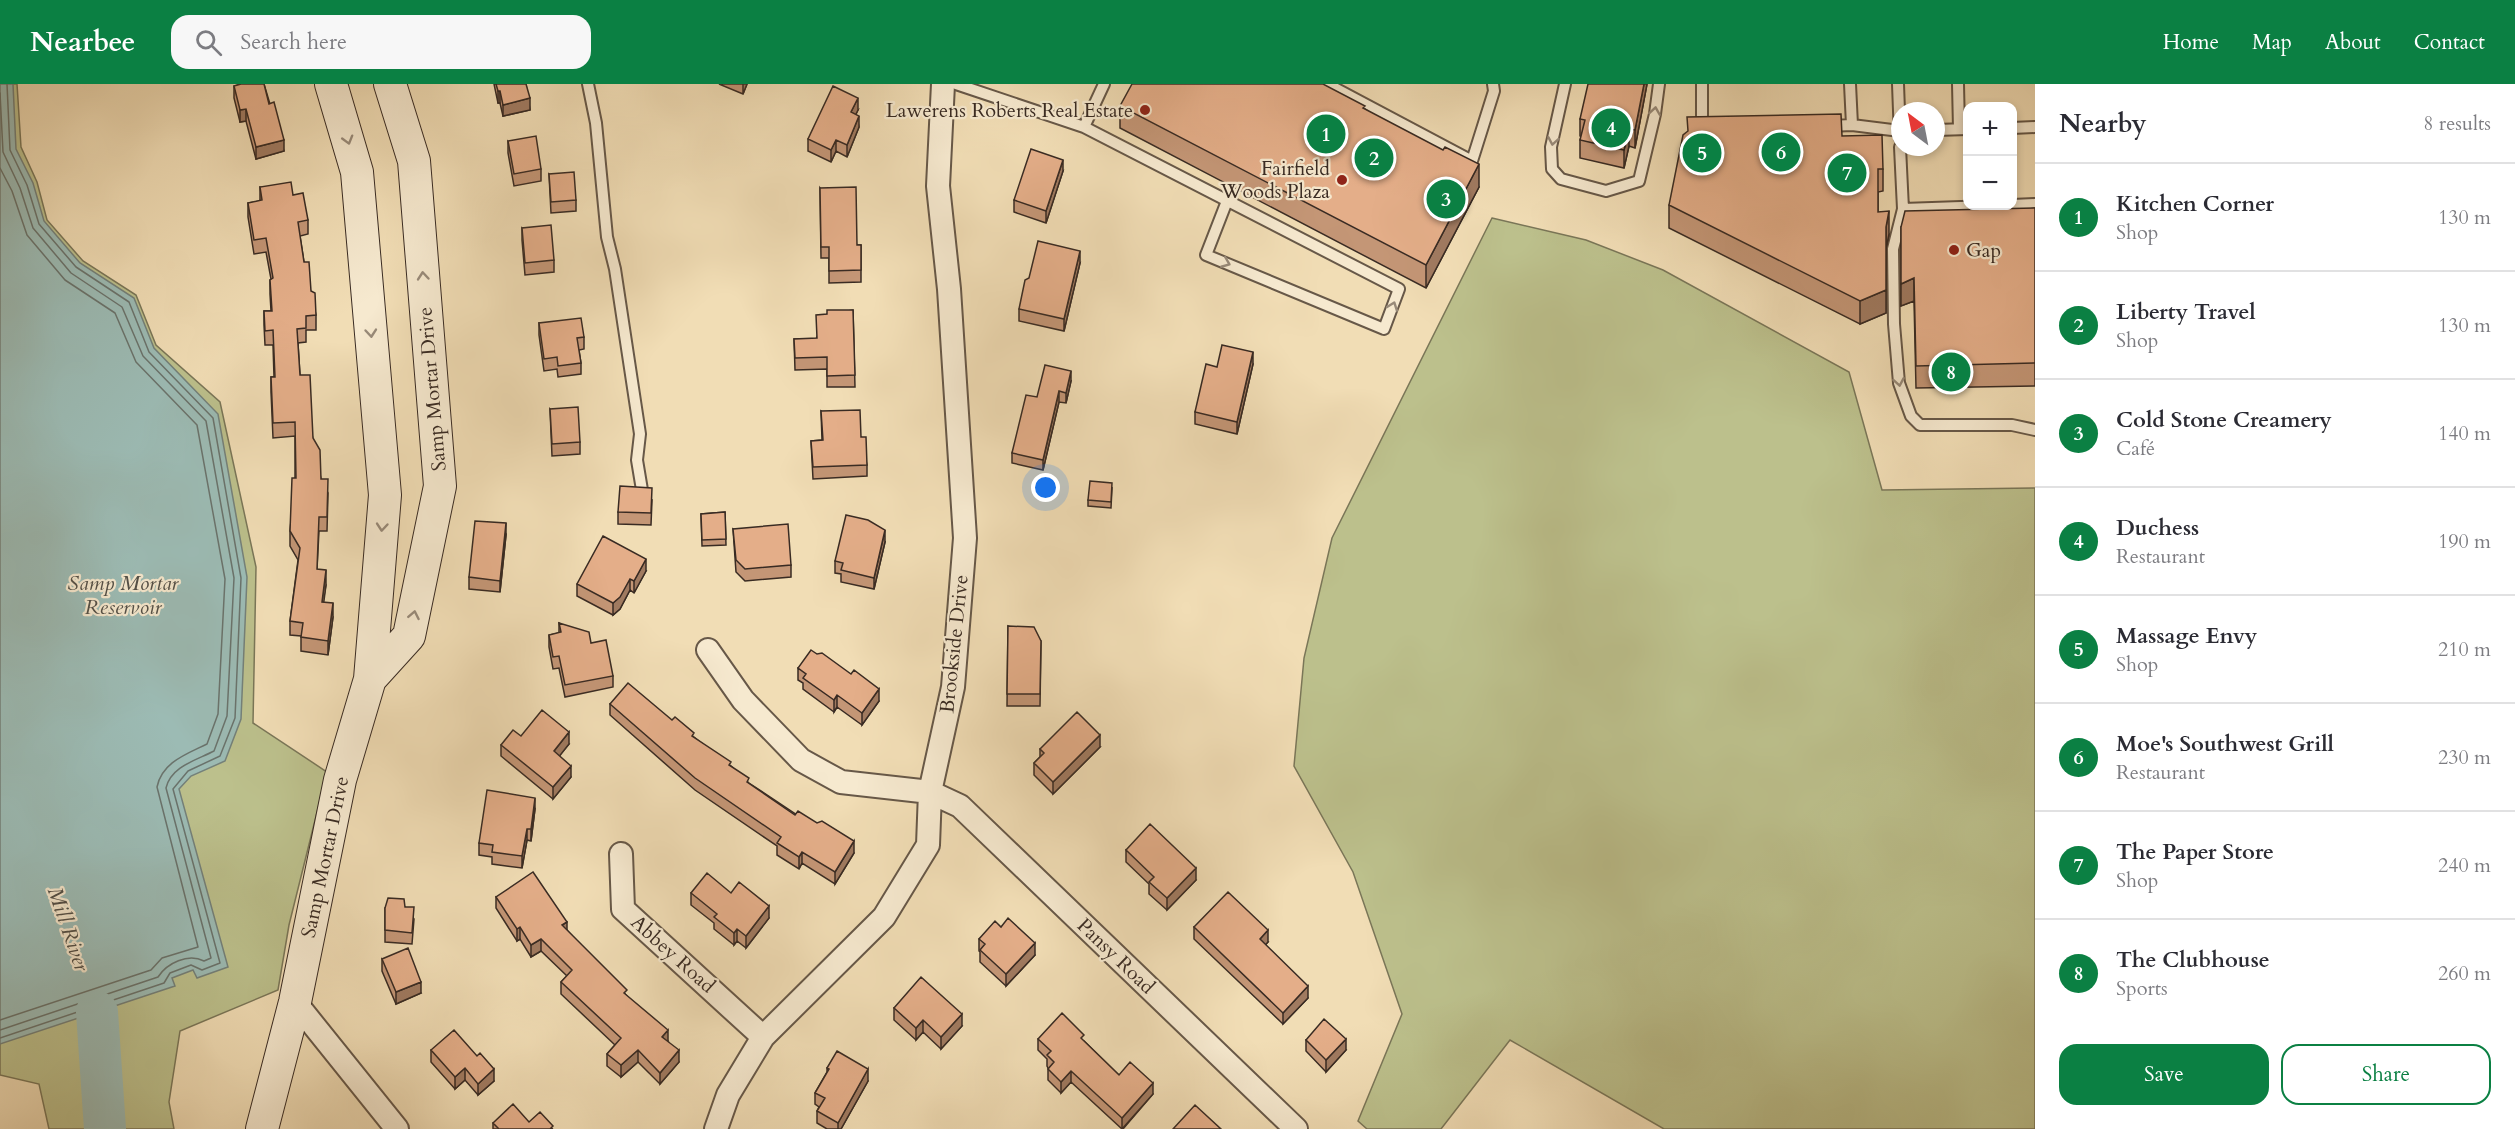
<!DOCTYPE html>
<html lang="en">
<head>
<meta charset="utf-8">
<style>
	:root { --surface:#fff; --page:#f7f7f7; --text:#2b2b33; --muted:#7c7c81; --line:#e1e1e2; --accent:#0b8043 }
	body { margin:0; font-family:Cardo,serif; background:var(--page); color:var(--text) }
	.controls { position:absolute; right:18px; top:18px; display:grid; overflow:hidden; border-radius:12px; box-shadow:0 3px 9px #0003 }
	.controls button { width:54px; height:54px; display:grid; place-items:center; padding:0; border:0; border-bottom:2px solid var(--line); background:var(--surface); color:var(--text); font:30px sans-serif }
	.compass { position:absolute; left:1891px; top:18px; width:54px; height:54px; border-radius:50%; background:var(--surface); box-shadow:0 3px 9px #0003; rotate:328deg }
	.you { position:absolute; left:1046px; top:404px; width:21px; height:21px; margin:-15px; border:4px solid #fff; border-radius:50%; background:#1a73e8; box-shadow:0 0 0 9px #1a73e833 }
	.badge { display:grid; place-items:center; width:39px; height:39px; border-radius:50%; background:var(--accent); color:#fff; font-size:20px; font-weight:700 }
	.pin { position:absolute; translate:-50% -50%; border:3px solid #fff; box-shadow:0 2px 6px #0006 }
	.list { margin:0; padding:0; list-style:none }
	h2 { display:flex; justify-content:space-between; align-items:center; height:78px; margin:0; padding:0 24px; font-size:26px }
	h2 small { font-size:20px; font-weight:400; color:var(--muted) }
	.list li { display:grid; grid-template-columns:39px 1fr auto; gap:18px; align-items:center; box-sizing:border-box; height:108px; padding:0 24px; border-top:2px solid var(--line) }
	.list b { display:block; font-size:22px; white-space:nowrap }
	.list p { margin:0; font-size:20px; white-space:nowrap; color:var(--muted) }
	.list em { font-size:20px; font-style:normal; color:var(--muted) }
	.actions { display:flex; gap:12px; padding:18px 24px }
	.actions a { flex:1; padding:14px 0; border:2px solid var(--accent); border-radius:18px; text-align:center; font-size:21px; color:var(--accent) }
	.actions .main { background:var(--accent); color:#fff }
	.icon { flex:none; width:33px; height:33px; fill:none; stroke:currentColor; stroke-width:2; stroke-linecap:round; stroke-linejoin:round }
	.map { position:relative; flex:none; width:2035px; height:1045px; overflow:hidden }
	header { display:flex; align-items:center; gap:36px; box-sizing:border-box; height:84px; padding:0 30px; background:var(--accent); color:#fff }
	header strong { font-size:28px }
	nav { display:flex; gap:33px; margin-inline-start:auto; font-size:21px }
	.search { width:420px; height:54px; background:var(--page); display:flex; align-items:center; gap:15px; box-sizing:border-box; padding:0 21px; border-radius:18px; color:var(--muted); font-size:22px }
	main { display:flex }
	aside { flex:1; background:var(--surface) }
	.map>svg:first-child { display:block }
	.green { fill:#bcc08c; stroke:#7a7658; stroke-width:1.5 }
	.water { fill:#9cbbb4; stroke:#74817a; stroke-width:1.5 }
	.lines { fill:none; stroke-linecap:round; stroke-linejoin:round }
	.shore { stroke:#6a736c; stroke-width:1.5 }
	.river { stroke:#9cbbb4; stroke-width:42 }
	.lane-casing { stroke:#675848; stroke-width:14 }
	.street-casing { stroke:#675848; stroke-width:26 }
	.secondary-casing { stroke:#392b23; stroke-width:34 }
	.lane { stroke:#f6e9cf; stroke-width:10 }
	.street { stroke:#f6e9cf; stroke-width:22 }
	.secondary { stroke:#f6e9cf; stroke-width:32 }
	.wall { fill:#c49676; stroke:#392b23; stroke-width:1.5 }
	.shaded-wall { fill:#a07a60; stroke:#392b23; stroke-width:1.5 }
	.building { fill:#e4ae89; stroke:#392b23; stroke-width:1.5 }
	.oneway { stroke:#988a79 }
	.poi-dot { fill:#8f2418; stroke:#f6e9cf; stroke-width:2 }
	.labels { text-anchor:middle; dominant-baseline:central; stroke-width:4.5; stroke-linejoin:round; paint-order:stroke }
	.poi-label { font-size:20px; fill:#392b23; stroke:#f6e9cf; text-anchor:end }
	.street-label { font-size:20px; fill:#392b23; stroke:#f6e9cf }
	.water-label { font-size:21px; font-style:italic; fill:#524f47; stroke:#f6e9cf }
</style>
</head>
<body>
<header>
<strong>Nearbee</strong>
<div class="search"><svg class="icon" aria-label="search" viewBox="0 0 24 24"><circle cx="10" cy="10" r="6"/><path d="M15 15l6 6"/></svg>Search here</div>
<nav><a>Home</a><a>Map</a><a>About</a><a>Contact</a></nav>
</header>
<main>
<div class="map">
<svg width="2035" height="1045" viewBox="0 0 2035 1045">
	<rect width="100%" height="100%" fill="#f1ddb5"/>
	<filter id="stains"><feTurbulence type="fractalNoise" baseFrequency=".00333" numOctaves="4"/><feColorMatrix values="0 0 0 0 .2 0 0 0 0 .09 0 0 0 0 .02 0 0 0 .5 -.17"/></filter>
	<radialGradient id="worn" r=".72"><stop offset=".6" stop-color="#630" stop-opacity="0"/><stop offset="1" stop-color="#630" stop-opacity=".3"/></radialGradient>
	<path class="green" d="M0,0H17L21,63L37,98L47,136L83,177L136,211L156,261L220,318L256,483L253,639L327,688L289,841L278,906L180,947L169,1018L174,1045H49L39,1000L0,991Z
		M1492,134L1586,156L1663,186L1849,288L1882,406L2035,404V1045H1664L1510,956L1441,1045H1367L1358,1037L1402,930L1353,788L1294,682L1304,574L1332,454Z"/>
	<path class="water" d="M0,0H13L16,65L33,99L44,137L80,179L134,214L154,264L218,330L247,493L241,635L225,677L191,692L179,705L228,883L197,894L193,886L172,894L175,902L0,960Z"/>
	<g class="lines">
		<path class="shore" d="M0,9L3,68L20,104L33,144L71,189L122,223L143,272L206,337L234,494L227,632L214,667C197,676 171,682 166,704L211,874L204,877C188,869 167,879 158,893L0,946
			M0,84L12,107L27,151L65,196L115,229L136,278L197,341L225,495L218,630L207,660C187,670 162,678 157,703L198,863L162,874L151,886L0,936
			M0,954L164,899L170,889L191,881L202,886L220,879L173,705L188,687L220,672L235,634L241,494L213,334L149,268L129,218L76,183L39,140L27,101L10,66L7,0"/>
		<path class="river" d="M97,928L105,1045"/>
		<defs>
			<path id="lane" d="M588,0L596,39L607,153L615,185L640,350L637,376L642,406
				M956,0L1084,43L1399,205L1384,245L1206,171L1227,117
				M1327,0L1472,77L1494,7L1493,0
				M1565,0L1551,63L1552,85L1561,95L1606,107L1639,97L1655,30L1659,0
				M1850,0L1852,41
				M1898,0L1900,54
				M1958,0L1959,45
				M1829,42L1852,41L1900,47
				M1084,43L1104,0
				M2012,44L2035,43
				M1702,46V0
				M1936,46L1968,45
				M1900,63L1903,125L1990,122
				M2012,121L2035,120
				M1903,125L1893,165L1894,240L1899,299L1911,332L1920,341H2012L2035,346"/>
			<path id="street" d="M708,566L743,616L801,676L841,698L930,708L960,722L1296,1045
				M621,770L623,825L763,953
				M295,918L397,1045
				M716,1045L728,1011L763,953L884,833L928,761L930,708L953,603L965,454L949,205L938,102L943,0"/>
			<path id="secondary" d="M370,595L409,552L440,402L414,77L390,0
				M262,1045L295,918L340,696L370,595L385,411L357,88L331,0"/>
		</defs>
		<use href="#lane" class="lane-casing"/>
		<use href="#street" class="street-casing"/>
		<use href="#secondary" class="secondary-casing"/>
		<use href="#lane" class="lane"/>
		<use href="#street" class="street"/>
		<use href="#secondary" class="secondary"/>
	</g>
	<path class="wall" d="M238,0H264L284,67L256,75L246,37L240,38L234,14V2L238,1Z
		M494,0H526L530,26L503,32L500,19H498Z
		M719,0H747L743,10Z
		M1647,0L1635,64L1629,62L1624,84L1580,74V56L1581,53L1580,52V35Z
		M1120,22L1365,25L1479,103L1426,204L1120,44Z
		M858,26L856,30L859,43L847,73L836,67L831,78L808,67V55Z
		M1842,52L1883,85V107L1878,108V128L1889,150L1886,164V229L1860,240L1669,144V121Z
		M508,57L541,85V97L514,102L508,69Z
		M1063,87L1046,139L1014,128V116Z
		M549,90L576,116V127L551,129Z
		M260,103L293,111L308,136V150L300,152L304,178L316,231V246H306V258L298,259L300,291L321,395L328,409L327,447H319L317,485L326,501L323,518L333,533L328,571L301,567V552L290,551V537L298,476L290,462V447L295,394V352L273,354L271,308V293H274L273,261H265L264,241V227H271L270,210V196L271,195L266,168L254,170L248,133V119L260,117Z
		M820,104L857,161H861V198L829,199V174H821Z
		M2035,124V302L1916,304L1914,217L1901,222V143Z
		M522,144L554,176V188L525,191L522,156Z
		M1080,179L1064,247L1019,237V225Z
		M853,226L855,303H827V285L795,286L794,255H816L827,230Z
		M539,239L584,253V265L579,266L581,279V290L558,293L557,285L544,287L539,251Z
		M1253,280L1237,350L1195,340V328L1217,283Z
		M1071,297L1066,319L1059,318L1043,386L1012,379V369L1037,313Z
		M550,325L580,358V370L552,372Z
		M821,327L861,353L867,381V392L813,395L811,357L822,356Z
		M1112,404L1111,424L1088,422V416Z
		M652,416L651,441L618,440V428Z
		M725,428L726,461L702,462L701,430Z
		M733,445L791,481V493L745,497L736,488Z
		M506,451L500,508L469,505V493Z
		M885,458L874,505L841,498V490L835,489V477Z
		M646,487L634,509L630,506L620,525L613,531L577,512V500Z
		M559,539L591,559L613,592V603L565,613L559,584L553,585L549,563V551L559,549Z
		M1008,542L1041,557L1040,622H1007Z
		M798,584L879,617L862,641L837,623L834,628L803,605V599L798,596Z
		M610,620L672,636L731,682L749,699L854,769L835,800L802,779L799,785L777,771V762L695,706L610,631Z
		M521,652L569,660L559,672L571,693L553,715L501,672V661Z
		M1100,663L1053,710L1034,691V679L1040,673V665Z
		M535,725L531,757L527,756L522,784L492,780V773L479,771V759Z
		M1126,766L1196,796L1167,826L1149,810V800L1126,778Z
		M691,809H731L769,834L746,864L737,857L734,861L714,845V839L691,821Z
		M496,813L567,846L668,957L679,978L660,1000L638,978L621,993L607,982V970L615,961L561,910V898L567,892L541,867L531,873L520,855L517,857L496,824Z
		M405,823L414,835L412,860L385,858V824Z
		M1001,843L1035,871L1006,902L980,878V868L979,867V855Z
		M1194,843L1268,858L1265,861L1308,914L1283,940L1194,855Z
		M382,875L421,909L396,920L382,887Z
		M894,924L962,942L941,965L923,948L916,956L894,936Z
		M1038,955L1084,957L1119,991L1153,1010L1123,1045H1122L1071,998L1061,1009L1048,996V984L1047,982V975L1038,966Z
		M1306,956L1346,966L1326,988L1306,967Z
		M431,966L477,972L494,997L478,1011L465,996L455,1005L431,978Z
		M827,984L868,997L841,1045H827L817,1039V1027L819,1023L815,1020V1009L827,988Z
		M529,1038L553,1045H493V1039Z"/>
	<path class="shaded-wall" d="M743,0H747L743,10Z
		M1644,0H1647L1635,64V46Z
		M498,7H500V19H498Z
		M530,14V26L503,32V21Z
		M858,14V26L851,40V28Z
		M246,25V37L240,38V26Z
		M859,32V43L847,73V61Z
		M1629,45V62L1624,84V66Z
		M284,56V67L256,75V63Z
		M836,56V67L831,78V66Z
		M1063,76V87L1046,139V127Z
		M1479,80V103L1426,204V181Z
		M1889,127V150L1886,165V143Z
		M1080,167V179L1064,247V235Z
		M1914,194V217L1901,222V200Z
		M1886,206V229L1860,240V217Z
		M1253,268V280L1237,350V338Z
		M1071,287V297L1066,319V309Z
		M1059,307V318L1043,386V376Z
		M506,439V451L500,508V497Z
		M885,446V458L874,505V494Z
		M646,475V487L634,509V497Z
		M326,486V501L322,532V518Z
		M630,495V506L620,525L613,531V519Z
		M333,519V533L328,571V557Z
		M879,605V617L862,641V629Z
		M837,611V623L834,628V616Z
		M569,648V660L554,679V667Z
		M1100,651V663L1053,710V698Z
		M571,682V693L553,715V703Z
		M535,714V725L531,757V745Z
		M527,745V756L522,784V772Z
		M854,757V769L835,800V788Z
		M802,768V779L799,785V773Z
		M1196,784V796L1167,826V814Z
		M769,822V834L746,864V852Z
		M567,838V850L562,841Z
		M520,843V855L517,857V845Z
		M737,845V857L734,861V849Z
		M1268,846V858L1260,867V855Z
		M541,855V867L531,873V861Z
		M1035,859V871L1006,902V890Z
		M421,898V909L396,920V908Z
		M1308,902V914L1283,940V929Z
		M962,930V942L941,965V953Z
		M923,936V948L916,956V944Z
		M668,946V958L662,953Z
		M1346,955V966L1326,988V976Z
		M638,966V978L621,993V981Z
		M679,966V978L660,1000V989Z
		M465,984V996L455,1005V993Z
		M494,985V997L478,1011V1000Z
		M868,985V997L841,1045H838V1039Z
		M1071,987V998L1061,1009V998Z
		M1153,999V1010L1122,1045V1034Z"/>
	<path class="building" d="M241,0H264L269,20L274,18L284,56L256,63L246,25L240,26L234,2Z
		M496,0H526L530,14L503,21L500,7H498Z
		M1132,0H1323L1365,22L1363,24L1443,66L1445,63L1479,80L1426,181L1120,22Z
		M1588,0H1644L1635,46L1629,45L1624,66L1580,56L1585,36L1580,35Z
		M833,2L858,14L851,28L859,32L847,61L836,56L831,66L808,55Z
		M1841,30L1842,52L1882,51L1883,85H1878V128L1889,127L1886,143V206L1860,217L1669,121L1683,51L1688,47L1687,33Z
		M536,52L541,85L514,90L508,57Z
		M1031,65L1063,76L1046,127L1014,116Z
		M574,88L576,116L551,118L549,90Z
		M291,98L293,111L303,109L308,136L298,138L304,178H309L311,207L315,209L316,231L306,232V244L297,245L300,291H310L313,354L320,366L321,395H328L327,433H319L317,485L326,486L322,518L333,519L328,557L301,553L303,539L290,537L300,464L290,447L292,394H296L295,338L273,339L271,293H275L273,246L265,247L264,227H272L270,196L273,194L266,154L254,156L248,119L262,116L260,103Z
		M856,103L857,161H861V186L829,187V163H821L820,104Z
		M2035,124V279L1916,282L1914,194L1901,200V143L1905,127Z
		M551,141L554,176L525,179L522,144Z
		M1038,157L1080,167L1064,235L1019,225L1025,196L1029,194Z
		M827,226H853L855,291L827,292V273L795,274L794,255L817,254L816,231L827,230Z
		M581,234L584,253L577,254L581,279L558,282L557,273L544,275L539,239Z
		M1222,261L1253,268L1237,338L1195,328L1206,280L1217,283Z
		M1045,281L1071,287L1066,309L1059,307L1043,376L1012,369L1026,311L1037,313Z
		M578,323L580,358L552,360L550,325Z
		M860,326L861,353H866L867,381L813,383L811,357L823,356L821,327Z
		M1090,397L1112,399L1111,418L1088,416Z
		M620,402L652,404L651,429L618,428Z
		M725,428L726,455L702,456L701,430Z
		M846,431L868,436L885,446L874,494L841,486L843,479L835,477Z
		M475,437L506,439L500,497L469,493Z
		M788,440L791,481L745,485L736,476L733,445Z
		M603,452L646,475L634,497L630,495L620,513L613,519L577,500Z
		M559,539L589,548L591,559L606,556L613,592L565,601L559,572L553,573L549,551L561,548Z
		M1008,542L1034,543L1041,557L1040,610H1007Z
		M811,566L817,570L822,569L851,590L854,586L879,605L862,629L837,611L834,616L803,594L806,590L798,584Z
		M628,599L672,636L675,633L694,649L692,652L731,678L729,681L749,694L747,698L795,731L798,727L817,739L822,737L854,757L835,788L802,768L799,773L777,759L781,753L695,694L610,620Z
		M542,626L569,648L554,667L571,682L553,703L501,661L513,646L521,652Z
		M1077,628L1100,651L1053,698L1034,679L1044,669L1040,665Z
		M487,706L535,714L531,745H527L522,772L492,768L493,761L479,759Z
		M1150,740L1196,784L1167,814L1149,798L1154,793L1126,766Z
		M533,788L567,838L562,841L627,906L624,909L668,946L662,953L679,966L660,989L638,966L621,981L607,970L621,954L561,898L572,886L541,855L531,861L520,843L517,845L496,813Z
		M707,789L731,809L739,798L769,822L746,852L737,845L734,849L714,833L717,830L691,809Z
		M1228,808L1268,846L1260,855L1308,902L1283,929L1194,843Z
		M388,814L404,815L405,823H414L412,849L385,846V824Z
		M1008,834L1035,859L1006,890L980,866L985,860L979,855L995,837L1001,843Z
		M408,864L421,898L396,908L382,875Z
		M921,893L962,930L941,953L923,936L916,944L894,924Z
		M1062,929L1084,951L1081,954L1119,991L1130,978L1153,999L1122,1034L1071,987L1061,998L1048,985L1054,978L1047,971L1051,967L1038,955Z
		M1324,935L1346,955L1326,976L1306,956Z
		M454,946L477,972L480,969L494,985L478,1000L465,984L455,993L431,966Z
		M837,967L868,985L838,1039L817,1027L825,1014L815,1009L829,985L827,984Z
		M513,1020L529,1038L540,1028L553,1042L550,1045H499L493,1039Z
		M1195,1021L1221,1045H1173Z"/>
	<defs><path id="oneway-chevron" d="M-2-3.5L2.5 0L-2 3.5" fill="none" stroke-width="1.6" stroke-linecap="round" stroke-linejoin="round" transform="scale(1.5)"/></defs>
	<g class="oneway">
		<use href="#oneway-chevron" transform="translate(1655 27) rotate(-81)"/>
		<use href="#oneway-chevron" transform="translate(348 56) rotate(74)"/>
		<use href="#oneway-chevron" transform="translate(1553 57) rotate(100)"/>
		<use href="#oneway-chevron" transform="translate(1226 179) rotate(22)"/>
		<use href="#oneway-chevron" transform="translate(423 192) rotate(-95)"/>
		<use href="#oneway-chevron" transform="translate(1393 222) rotate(-70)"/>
		<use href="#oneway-chevron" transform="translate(371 249) rotate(85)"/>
		<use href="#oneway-chevron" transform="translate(1899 298) rotate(80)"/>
		<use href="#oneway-chevron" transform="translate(382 443) rotate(95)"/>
		<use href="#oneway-chevron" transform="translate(414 531) rotate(-79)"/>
	</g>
	<g class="poi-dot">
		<circle cx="1145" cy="26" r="6"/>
		<circle cx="1342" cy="96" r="6"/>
		<circle cx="1954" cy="166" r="6"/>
	</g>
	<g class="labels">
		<g class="poi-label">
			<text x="1133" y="26">Lawerens Roberts Real Estate</text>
			<text x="1330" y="84">Fairfield<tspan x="1330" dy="23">Woods Plaza</tspan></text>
			<text x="1966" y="166" text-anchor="start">Gap</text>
		</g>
		<g class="street-label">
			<text transform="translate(432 305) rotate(-95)">Samp Mortar Drive</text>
			<text transform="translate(954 560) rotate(-84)">Brookside Drive</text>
			<text transform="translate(325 773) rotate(-78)">Samp Mortar Drive</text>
			<text transform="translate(673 870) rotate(42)">Abbey Road</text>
			<text transform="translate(1116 872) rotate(44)">Pansy Road</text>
		</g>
		<g class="water-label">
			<text x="123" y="499">Samp Mortar<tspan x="123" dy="24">Reservoir</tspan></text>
			<text transform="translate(68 845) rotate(71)">Mill River</text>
		</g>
	</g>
	<rect width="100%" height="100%" filter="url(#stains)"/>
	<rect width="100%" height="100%" fill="url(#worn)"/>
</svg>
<div class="controls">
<button>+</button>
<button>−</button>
</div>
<svg class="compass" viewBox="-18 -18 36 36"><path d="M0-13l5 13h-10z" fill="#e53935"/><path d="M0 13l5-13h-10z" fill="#7c7c81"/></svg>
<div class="you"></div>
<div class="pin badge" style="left:1326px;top:50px">1</div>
<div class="pin badge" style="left:1374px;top:74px">2</div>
<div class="pin badge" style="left:1446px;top:115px">3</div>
<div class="pin badge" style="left:1611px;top:44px">4</div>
<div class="pin badge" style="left:1702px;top:69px">5</div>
<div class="pin badge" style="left:1781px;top:68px">6</div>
<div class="pin badge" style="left:1847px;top:89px">7</div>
<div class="pin badge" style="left:1951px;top:288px">8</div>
</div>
<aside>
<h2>Nearby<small>8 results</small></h2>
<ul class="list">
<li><span class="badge">1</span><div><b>Kitchen Corner</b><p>Shop</p></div><em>130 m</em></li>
<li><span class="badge">2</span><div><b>Liberty Travel</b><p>Shop</p></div><em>130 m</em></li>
<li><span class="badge">3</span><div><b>Cold Stone Creamery</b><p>Café</p></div><em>140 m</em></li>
<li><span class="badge">4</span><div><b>Duchess</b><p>Restaurant</p></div><em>190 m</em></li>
<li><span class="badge">5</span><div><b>Massage Envy</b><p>Shop</p></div><em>210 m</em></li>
<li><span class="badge">6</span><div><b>Moe's Southwest Grill</b><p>Restaurant</p></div><em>230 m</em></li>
<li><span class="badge">7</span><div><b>The Paper Store</b><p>Shop</p></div><em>240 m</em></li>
<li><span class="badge">8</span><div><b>The Clubhouse</b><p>Sports</p></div><em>260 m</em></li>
</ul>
<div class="actions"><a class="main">Save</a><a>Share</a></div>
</aside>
</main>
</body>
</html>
